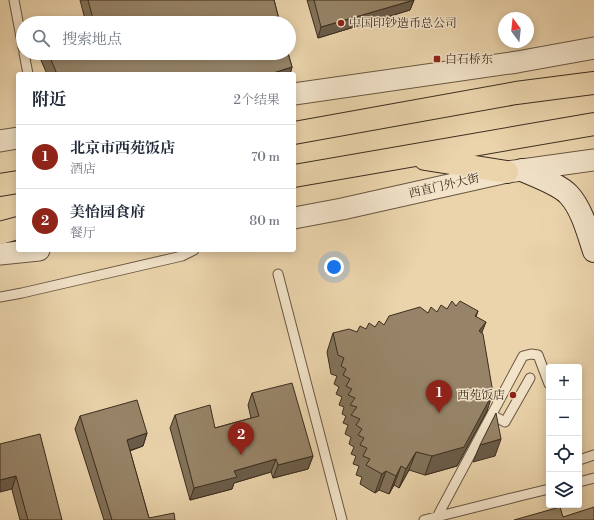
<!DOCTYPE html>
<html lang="zh">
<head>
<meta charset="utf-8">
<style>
	:root { --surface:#fff; --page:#f2f2f3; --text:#1f2937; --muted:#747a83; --line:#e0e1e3; --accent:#8f2418 }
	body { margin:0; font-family:"Libre Bodoni","Noto Serif SC",serif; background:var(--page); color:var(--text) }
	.controls { position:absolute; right:12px; bottom:12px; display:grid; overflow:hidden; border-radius:4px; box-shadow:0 2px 10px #0003 }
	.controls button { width:36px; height:36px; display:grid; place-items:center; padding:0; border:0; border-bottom:1px solid var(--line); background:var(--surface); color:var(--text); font:20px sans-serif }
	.compass { position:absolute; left:498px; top:12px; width:36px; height:36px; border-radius:50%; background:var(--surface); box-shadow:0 2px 10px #0003; rotate:345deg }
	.you { position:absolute; left:334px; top:267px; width:14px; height:14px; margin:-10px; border:3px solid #fff; border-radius:50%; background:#1a73e8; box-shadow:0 0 0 6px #1a73e833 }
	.badge { display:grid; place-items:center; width:26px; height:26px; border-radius:50%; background:var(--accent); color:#fff; font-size:13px; font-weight:700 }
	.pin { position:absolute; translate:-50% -33px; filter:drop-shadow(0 1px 2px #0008) }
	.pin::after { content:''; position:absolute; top:21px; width:14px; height:12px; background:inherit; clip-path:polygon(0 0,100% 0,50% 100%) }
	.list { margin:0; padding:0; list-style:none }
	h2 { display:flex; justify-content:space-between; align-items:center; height:52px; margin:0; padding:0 16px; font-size:17px }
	h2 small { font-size:13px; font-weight:400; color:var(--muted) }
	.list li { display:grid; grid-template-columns:26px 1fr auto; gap:12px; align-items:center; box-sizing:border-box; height:64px; padding:0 16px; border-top:1px solid var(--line) }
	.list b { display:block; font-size:15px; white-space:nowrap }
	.list p { margin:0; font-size:13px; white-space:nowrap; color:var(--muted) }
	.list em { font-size:13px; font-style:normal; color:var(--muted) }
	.icon { flex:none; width:22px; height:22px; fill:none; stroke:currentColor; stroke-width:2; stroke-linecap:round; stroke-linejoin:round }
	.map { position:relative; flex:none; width:594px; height:520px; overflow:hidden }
	.search { position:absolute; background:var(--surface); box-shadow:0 2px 10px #0003; left:16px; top:16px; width:280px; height:44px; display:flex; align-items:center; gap:10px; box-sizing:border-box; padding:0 14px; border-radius:22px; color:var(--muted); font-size:15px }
	.panel { position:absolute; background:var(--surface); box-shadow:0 2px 10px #0003; left:16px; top:72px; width:280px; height:180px; border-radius:4px }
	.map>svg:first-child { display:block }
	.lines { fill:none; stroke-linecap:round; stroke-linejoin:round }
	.service-casing { stroke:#685742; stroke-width:11 }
	.tertiary-casing { stroke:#685742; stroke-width:23 }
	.secondary-casing { stroke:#3c2d1f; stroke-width:24 }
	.trunk-casing { stroke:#3c2d1f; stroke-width:24 }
	.service { stroke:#f2e3c9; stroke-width:9 }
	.tertiary { stroke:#f2e3c9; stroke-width:21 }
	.secondary { stroke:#f2e3c9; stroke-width:22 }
	.trunk { stroke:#ebd4ac; stroke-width:22 }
	.wall { fill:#827259; stroke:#3c2d1f }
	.shaded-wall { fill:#6a5c49; stroke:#3c2d1f }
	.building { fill:#978468; stroke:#3c2d1f }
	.poi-dot { fill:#8f2418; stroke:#f2e3c9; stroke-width:1.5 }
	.labels { text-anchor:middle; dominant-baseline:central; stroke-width:3; stroke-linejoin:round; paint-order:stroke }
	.poi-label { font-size:12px; fill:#3c2d1f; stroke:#f2e3c9; text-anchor:start }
	.street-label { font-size:12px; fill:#3c2d1f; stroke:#f2e3c9 }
</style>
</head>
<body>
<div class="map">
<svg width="594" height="520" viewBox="0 0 594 520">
	<rect width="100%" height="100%" fill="#ebd4ac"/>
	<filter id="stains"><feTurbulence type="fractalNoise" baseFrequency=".005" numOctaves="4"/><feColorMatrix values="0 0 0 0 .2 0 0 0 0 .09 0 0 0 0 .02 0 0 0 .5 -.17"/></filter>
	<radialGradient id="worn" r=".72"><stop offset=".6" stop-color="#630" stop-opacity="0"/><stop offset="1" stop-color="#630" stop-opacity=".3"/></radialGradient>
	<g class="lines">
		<defs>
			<path id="service" d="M14,0L23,48
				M24,53L28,74
				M278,274L342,520
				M0,297L22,293L182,256L194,250
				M492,415L505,422L530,378
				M579,460L594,455
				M579,482L594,478
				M437,517L523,356L531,354L538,355L549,384
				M424,520L520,496L549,489"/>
			<path id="tertiary" d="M294,94L517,62L594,48
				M0,141L18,138
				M294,218L342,209L507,172L594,160
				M0,254L39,250"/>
			<path id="secondary" d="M522,170C535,176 559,184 569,195C582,209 588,233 594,251"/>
			<path id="trunk" d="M294,133L516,93L594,83
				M425,159L507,172
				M294,176L594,124
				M0,185L18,182
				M0,233L18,228"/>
		</defs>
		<use href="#service" class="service-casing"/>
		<use href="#tertiary" class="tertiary-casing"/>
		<use href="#secondary" class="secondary-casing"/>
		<use href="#trunk" class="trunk-casing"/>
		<use href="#service" class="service"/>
		<use href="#tertiary" class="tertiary"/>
		<use href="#secondary" class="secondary"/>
		<use href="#trunk" class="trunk"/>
	</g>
	<path class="wall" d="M80,0H274L280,23H86Z
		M307,0H414L410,10L318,38Z
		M42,53H288L292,67L290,74H47L40,58Z
		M456,306L478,311L476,317L482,333L487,411L457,466L425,475L409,470L399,488L394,485L389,494L379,490L375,493L360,484L362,477L356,475L359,466L353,464L356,456L351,454L354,447L349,444L351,437L345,434L348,425L343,423L346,416L342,414L344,407L339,405L342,397L336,394L339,387L334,384L337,376L331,374L327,352L333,333L357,332L366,329L384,325L428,313L437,312Z
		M252,393L313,456L308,469L273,478L271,472L234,483L232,489L190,500L170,428L175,415L215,428L251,418L248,405Z
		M80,416L147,433L143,446L130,451L149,518L175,520H104L75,429Z
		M0,444L62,520H20Z"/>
	<path class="shaded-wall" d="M414,0L410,10L318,38L321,27Z
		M292,67L290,74H270Z
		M486,322L479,340V331Z
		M493,393L487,411L457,466L425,475L432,456Z
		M147,433L143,446L122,453L127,440Z
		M501,439L495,456L473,462L480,445Z
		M416,452L409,470L399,488L406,469Z
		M313,456L308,469L273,478L278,465Z
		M276,459L271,472L234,483L232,489L190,500L194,488L234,471Z
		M401,466L394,485L389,494L396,476Z
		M386,471L379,490L375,493L382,474Z
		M16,476L12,489L0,492V480Z"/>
	<path class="building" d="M88,0H274L280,23H94Z
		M314,0H414L321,27Z
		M48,53H288L292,67L270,74H57Z
		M452,301L456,306L460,301L478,311L475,316L486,322L479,331L483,334L493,393L464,447L432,456L416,452L406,469L401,466L396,476L386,471L382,474L366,465L370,459L363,456L367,448L360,445L364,438L358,435L362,429L356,425L360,419L351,415L357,407L350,405L355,398L348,395L352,389L346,386L350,379L343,375L346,369L341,366L344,358L338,355L333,333L349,329L357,332L360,326L366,329L369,323L375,327L379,321L384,325L389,316L420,307L428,313L431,307L437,312L441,305L447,309Z
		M292,383L313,456L278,465L276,459L234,471L237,477L194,488L175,415L210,405L215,428L259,416L252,393Z
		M137,400L147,433L127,440L149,518L174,513L175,520H112L80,416Z
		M496,413L501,439L480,445Z
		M40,434L62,520H28L16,476L0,480V444Z
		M560,507L563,517L594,507V520H514Z"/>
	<g class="poi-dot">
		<circle cx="341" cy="23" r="4"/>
		<rect x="433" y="55" width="8" height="8" rx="2"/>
		<circle cx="513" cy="395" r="4"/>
	</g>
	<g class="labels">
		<g class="poi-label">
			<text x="349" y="23">中国印钞造币总公司</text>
			<text x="445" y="59">白石桥东</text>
			<text x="505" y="395" text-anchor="end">西苑饭店</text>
		</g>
		<g class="street-label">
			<text transform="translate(444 186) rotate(-13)">西直门外大街</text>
		</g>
	</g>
	<rect width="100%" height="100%" filter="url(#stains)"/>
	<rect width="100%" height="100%" fill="url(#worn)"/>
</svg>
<div class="controls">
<button>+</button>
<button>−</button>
<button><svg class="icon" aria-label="locate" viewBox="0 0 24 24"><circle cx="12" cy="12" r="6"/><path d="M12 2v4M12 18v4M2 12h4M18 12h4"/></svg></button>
<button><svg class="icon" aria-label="layers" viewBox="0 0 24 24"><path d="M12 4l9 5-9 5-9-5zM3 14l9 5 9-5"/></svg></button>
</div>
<svg class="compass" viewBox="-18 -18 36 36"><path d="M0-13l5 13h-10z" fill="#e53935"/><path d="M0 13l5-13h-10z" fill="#747a83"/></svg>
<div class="you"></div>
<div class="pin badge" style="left:439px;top:413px">1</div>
<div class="pin badge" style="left:241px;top:455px">2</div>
<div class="search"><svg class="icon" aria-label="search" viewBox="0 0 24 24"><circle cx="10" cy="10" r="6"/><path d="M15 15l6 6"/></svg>搜索地点</div>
<section class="panel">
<h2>附近<small>2个结果</small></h2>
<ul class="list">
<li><span class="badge">1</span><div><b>北京市西苑饭店</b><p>酒店</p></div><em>70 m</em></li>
<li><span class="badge">2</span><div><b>美怡园食府</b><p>餐厅</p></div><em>80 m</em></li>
</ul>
</section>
</div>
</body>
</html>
